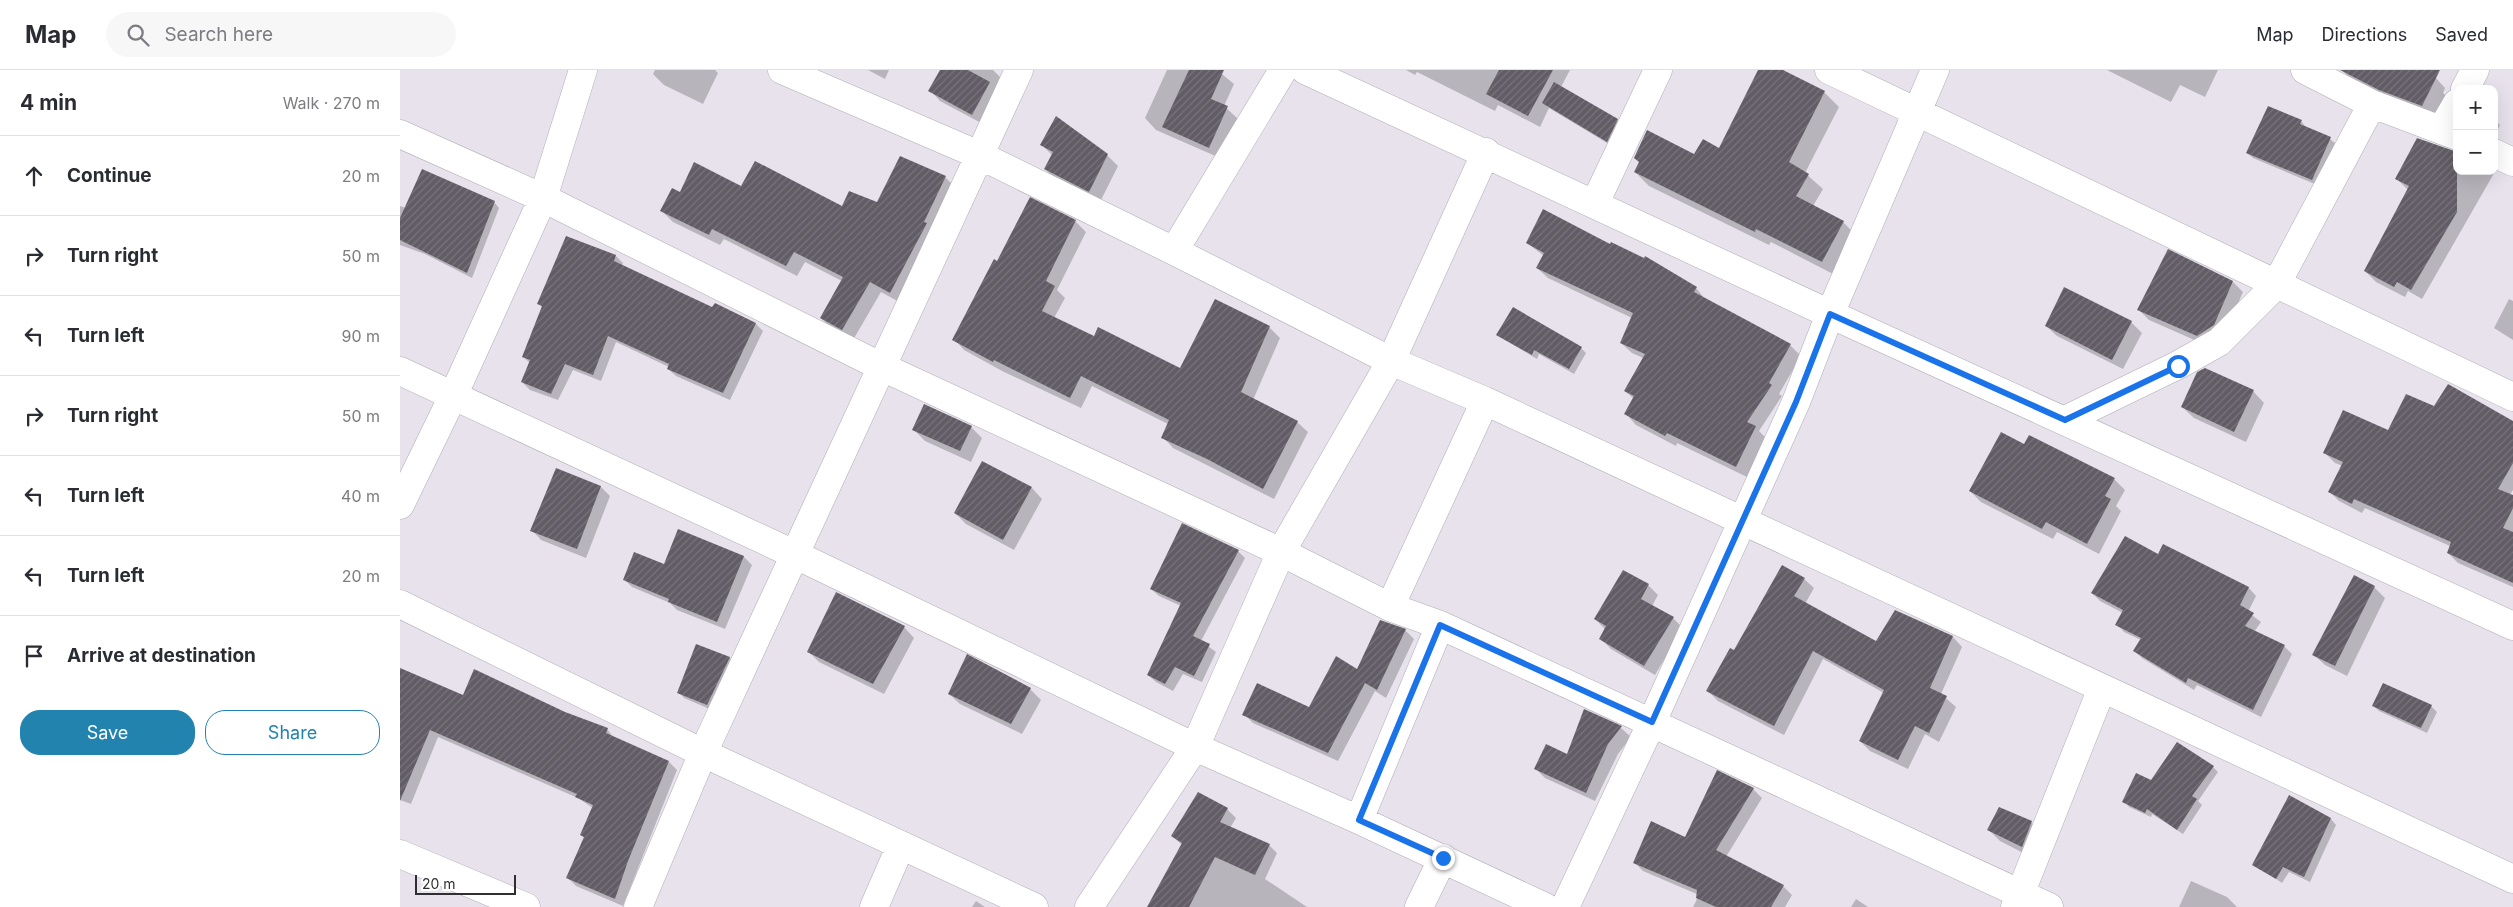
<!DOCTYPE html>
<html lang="en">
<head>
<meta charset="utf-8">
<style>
	:root { --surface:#fff; --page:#f7f7f7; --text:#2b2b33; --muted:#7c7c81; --line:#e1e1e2; --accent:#2183ae }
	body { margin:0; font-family:Inter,sans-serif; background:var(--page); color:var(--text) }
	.controls { position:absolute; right:15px; top:15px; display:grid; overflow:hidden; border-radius:10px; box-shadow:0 5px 20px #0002 }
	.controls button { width:45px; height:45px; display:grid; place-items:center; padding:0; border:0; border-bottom:1px solid var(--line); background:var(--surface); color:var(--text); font:25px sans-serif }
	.scale { position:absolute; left:15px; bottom:12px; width:101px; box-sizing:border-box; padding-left:5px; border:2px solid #302e32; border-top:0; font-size:14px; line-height:18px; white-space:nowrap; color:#302e32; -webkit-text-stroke:4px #fff; paint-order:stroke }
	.stop { position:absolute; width:15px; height:15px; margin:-11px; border:4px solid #1a73e8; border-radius:50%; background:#fff }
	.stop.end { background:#1a73e8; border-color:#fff; box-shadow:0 1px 5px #0008 }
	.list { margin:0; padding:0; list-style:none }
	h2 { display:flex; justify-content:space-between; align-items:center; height:65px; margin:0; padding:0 20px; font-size:21px }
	h2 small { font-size:16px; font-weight:400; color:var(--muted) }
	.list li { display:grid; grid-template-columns:32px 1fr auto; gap:15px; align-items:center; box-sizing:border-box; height:80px; padding:0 20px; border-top:1px solid var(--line) }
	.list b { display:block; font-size:19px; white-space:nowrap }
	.list em { font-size:16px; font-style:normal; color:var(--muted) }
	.actions { display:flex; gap:10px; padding:15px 20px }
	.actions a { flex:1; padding:11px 0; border:1px solid var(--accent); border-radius:20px; text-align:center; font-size:18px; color:var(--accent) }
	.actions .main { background:var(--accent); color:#fff }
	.icon { flex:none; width:28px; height:28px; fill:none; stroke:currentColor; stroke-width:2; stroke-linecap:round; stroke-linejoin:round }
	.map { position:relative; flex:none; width:2113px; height:837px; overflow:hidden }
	header { display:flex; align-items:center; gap:30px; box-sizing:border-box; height:70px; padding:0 25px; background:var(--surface); border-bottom:1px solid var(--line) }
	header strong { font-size:24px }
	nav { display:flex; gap:28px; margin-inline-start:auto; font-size:18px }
	.search { width:350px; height:45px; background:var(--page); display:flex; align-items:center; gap:12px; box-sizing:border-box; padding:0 18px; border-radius:28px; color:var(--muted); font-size:19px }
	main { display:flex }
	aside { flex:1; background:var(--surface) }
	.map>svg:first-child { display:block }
	.shadow { fill:#0003 }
	.building { fill:url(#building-hatch) }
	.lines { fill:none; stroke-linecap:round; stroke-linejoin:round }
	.street-casing { stroke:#b0acb6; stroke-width:29 }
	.street { stroke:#fff; stroke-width:28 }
	.route { stroke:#1a73e8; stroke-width:6 }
</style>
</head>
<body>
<header>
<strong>Map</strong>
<div class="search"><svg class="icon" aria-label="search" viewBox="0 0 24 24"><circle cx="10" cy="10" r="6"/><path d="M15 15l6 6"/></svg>Search here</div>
<nav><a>Map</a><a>Directions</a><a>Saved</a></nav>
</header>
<main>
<aside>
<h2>4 min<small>Walk · 270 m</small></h2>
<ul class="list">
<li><svg class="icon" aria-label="ahead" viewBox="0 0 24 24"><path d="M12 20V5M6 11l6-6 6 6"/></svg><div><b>Continue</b></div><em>20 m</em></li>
<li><svg class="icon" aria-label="right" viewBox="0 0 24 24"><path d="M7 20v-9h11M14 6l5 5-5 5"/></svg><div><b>Turn right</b></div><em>50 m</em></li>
<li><svg class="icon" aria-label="left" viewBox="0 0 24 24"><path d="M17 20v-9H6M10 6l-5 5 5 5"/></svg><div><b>Turn left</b></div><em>90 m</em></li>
<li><svg class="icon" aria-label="right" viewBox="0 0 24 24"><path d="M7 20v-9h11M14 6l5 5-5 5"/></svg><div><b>Turn right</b></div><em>50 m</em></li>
<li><svg class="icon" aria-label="left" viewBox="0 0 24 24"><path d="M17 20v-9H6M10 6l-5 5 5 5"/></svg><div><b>Turn left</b></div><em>40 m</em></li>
<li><svg class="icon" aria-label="left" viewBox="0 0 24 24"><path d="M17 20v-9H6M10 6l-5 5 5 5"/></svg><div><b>Turn left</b></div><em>20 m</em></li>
<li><svg class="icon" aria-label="arrive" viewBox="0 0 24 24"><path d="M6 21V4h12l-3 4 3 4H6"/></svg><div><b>Arrive at destination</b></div></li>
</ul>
<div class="actions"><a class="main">Save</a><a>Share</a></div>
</aside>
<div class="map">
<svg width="2113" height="837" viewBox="0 0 2113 837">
	<defs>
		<pattern id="building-hatch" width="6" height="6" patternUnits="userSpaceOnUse" patternTransform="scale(1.25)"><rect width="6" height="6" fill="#615c65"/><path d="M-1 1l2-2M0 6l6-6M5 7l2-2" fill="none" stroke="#79757c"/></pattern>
	</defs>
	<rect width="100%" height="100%" fill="#e7e2ec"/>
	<path class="shadow" d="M255,0H315L318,3L303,34L264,15L253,4Z
		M468,0H489L485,9Z
		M541,0H593L603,10L583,54L540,31L530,20Z
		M767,0H817L834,14L824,36L838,49L820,88L756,60L745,48Z
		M1006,0H1170L1161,17L1217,50L1222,55L1212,76L1149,38L1140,57L1098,35L1095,41L1017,2L1015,5Z
		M1359,0H1380L1424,22L1439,37L1405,103L1423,119L1413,136L1443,152L1457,166L1437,206L1371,172L1369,175L1249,116L1235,102L1319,80Z
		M1707,0H1818L1805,27L1780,15L1771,32Z
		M2019,0L2036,8L2045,18L2043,23L2055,34L2045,50L1990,29L1953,11L1943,1Z
		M1869,38L1902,52L1906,58L1930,69L1936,74L1917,115L1853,88L1847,83Z
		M2094,49L2100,55L2094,67Z
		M642,75L707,85L718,96L700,132L656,110L645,99L652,85Z
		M2057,101H2091L2093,105L2022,229L2008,221L2005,227L1976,212L1965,201L2008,120L1996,108Z
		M545,107L556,118L501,233L481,222L453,270L432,259L421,248L442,211L405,192L397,206L324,169L320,175L273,152L262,141L280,124L342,117L442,138L477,134Z
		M94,132L99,138L72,208L25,184L0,175V136L6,138Z
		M675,151L686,162L657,220L665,228L654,248L694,268L780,300L869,257L880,268L853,330L897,352L908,362L874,429L773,378L763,367L768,354L692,316L681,338L604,302L564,280L554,269L598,192Z
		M1127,173L1296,218L1306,230L1390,275L1401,286L1379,324L1382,326L1359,361L1366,368L1347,407L1277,373L1276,376L1236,355L1226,344L1234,329L1225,321L1243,288L1232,283L1221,273L1232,248L1148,208L1137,198L1144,186Z
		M216,186L223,193L222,196L313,239L356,254L363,261L330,330L276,306L268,299L269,297L216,272L201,311L173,300L158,330L130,320L122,312L130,293L123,287L143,238L139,234Z
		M1833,212L1843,222L1824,265L1808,276L1749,250L1739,240Z
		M1665,219L1731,252L1742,263L1723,299L1657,266L1646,256Z
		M2109,229L2113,231V270L2094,258Z
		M1097,265L1181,278L1186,283L1174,304L1139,284L1137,289Z
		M1853,321L1864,333L1846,372L1794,348L1782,337Z
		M2035,338L2113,353V420L2110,425L2113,426V517L2058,493L2048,483L2050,476L1965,438L1962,443L1939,431L1929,421L1943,396L1935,393L1925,383L1989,361Z
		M571,357L582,368L571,392L525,371L513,359Z
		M157,399L201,417L210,426L186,488L141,470L132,460Z
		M1714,409L1725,420L1716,436L1721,441L1699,484L1657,462L1653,469L1581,432L1570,421Z
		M632,418L642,429L614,480L566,454L555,443Z
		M279,461L344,487L352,495L325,559L277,540L270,533L232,517L224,509L265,496Z
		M1764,476L1849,518L1856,526L1848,542L1861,552L1854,562L1884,576L1892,584L1861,647L1797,615L1794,620L1742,588L1735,581L1741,570L1724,562L1717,554L1723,543L1700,531L1692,523L1759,486Z
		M838,481L845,488L801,571L816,582L802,612L783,604L773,621L756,612L748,605L781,536L759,526L751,519Z
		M1404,509L1414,518L1405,534L1477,573L1496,542L1553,567L1562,577L1541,624L1556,637L1539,672L1525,664L1508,699L1470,681L1460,671L1484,623L1423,589L1384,665L1318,631L1308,621L1334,581Z
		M1248,515L1258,525L1252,536L1273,548L1283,558L1255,605L1211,579L1201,569L1205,559L1195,549Z
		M1974,517L1985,528L1947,606L1925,595L1914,585Z
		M504,557L514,568L484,624L419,592L409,582Z
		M1005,560L1014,569L986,628L975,621L938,691L853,653L844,644L910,639Z
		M297,575L330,588L335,593L312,640L284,628L279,622Z
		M0,598L64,626L164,643L207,659L214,668L269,692L277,700L223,836L176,816L168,808L185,768L181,765L193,738L178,728L38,667L11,734L0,730Z
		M630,619L641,630L622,664L560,634L549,624Z
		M1974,636H2031L2037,642L2027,663L1979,641Z
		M1185,641L1221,658L1231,667L1218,684L1195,731L1145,708L1136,699L1167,685Z
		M1813,697L1818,702L1798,731L1802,735L1783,764L1752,744L1751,747L1729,737L1724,731L1751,712Z
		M1353,719L1362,728L1326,787L1383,816L1392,825L1385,837H1293L1299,825L1243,801L1234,792L1285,768Z
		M799,724L827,739L836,748L830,758L869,775L877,783L865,809L907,837H750L782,775L772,766Z
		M1889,727L1931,749L1936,755L1910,812L1889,802L1882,813L1854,794Z
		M1600,739L1631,752L1643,764L1633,788L1600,771L1589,760Z
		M1791,811L1827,827L1837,837H1779Z
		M1456,829L1468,837H1451Z
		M576,831L585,837H572Z"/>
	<path class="building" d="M540,0H568L590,12L572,45L528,21Z
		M789,0H824L811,29L828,36L809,78L762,57Z
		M1099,0H1153L1128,46L1086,24Z
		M1358,0H1383L1425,21L1389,92L1409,104L1396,126L1444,151L1422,192L1356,159L1355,162L1234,102L1239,92L1234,88L1247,60L1294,84L1303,69L1319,78Z
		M1940,0H2040L2022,36L1979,20Z
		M1154,12L1218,49L1207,72L1142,33Z
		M1868,36L1902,50L1900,54L1931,67L1912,110L1846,83Z
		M656,46L708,84L689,122L644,99L653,82L640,75Z
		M2017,68L2057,82V142L2011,220L1997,212L1994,217L1964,201L2009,116L1995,109Z
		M500,86L546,106L524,152L527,153L490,223L470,212L442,260L420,248L443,207L394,182L386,196L312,159L309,165L260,141L272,118L280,122L294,92L341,116L355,91L442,136L449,121L477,132Z
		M22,99L95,131L67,203L0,170V148Z
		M630,127L676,150L646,211L655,216L642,241L694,266L698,257L780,298L815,229L870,256L841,322L898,351L863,419L807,389L761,368L769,350L681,306L670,328L594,290L593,292L552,270L594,189L597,191Z
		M1143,139L1210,174L1211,172L1244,188L1245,186L1297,217L1294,222L1391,274L1369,313L1372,315L1347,352L1356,356L1336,397L1267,363L1265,366L1224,344L1234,326L1224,321L1245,284L1220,273L1233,243L1136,198L1144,183L1126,173Z
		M166,166L216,185L214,191L312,237L315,233L356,253L323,323L267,299L269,294L208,266L193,305L165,294L151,324L121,312L130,290L122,287L142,236L137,234Z
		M1768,179L1833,211L1814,255L1797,266L1737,240Z
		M1664,217L1732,251L1712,290L1645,256Z
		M1113,237L1182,277L1169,299L1134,280L1132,285L1096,265Z
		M1805,298L1854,320L1834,362L1781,337L1797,302Z
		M2048,314L2113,351V393L2098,419L2113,425V438L2103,458L2113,462V513L2047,483L2051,472L1954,429L1952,434L1928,422L1943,392L1923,383L1943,340L1988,360L2006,324L2034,336Z
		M524,334L572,356L560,381L512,360Z
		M1601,362L1624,374L1629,365L1715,408L1705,426L1711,429L1687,474L1646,452L1642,459L1569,421Z
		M582,391L632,417L603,470L554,443Z
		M156,398L201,416L177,479L130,461Z
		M782,453L839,480L793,566L810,574L794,606L775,597L765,614L747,605L781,533L750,519Z
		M278,459L344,486L317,552L268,532L269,529L223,510L234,482L264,494Z
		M1725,466L1758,484L1763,474L1849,517L1840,535L1854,543L1845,556L1885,575L1853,640L1788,608L1786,613L1733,581L1741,568L1715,555L1723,540L1691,523Z
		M1382,495L1405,508L1394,526L1476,571L1495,540L1553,566L1530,618L1547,626L1529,663L1515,656L1498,690L1459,671L1484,620L1413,581L1374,656L1306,621L1330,578L1334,580Z
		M1223,500L1249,514L1241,529L1274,547L1244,596L1199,569L1206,556L1194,549Z
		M1954,505L1975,516L1935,596L1912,585Z
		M436,522L505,556L473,614L407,582Z
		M980,550L1006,559L977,620L965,613L928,683L842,645L857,613L909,637L936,586L957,599Z
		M296,574L330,587L307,635L277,623Z
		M567,584L631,618L611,654L548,624Z
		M0,598L63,625L74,599L165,642L208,658L206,663L269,691L228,791L215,829L166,808L184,767L180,765L193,735L175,727L177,724L30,660L0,731Z
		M1983,613L2032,635L2021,658L1972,636Z
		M1184,639L1222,656L1208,674L1186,723L1134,699L1146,674L1167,684Z
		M1777,672L1814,696L1792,726L1797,729L1777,760L1747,739L1745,743L1722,732L1736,703L1751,710Z
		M1317,700L1354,718L1316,780L1384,815L1371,837H1316L1296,828L1297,820L1233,793L1251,751L1285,767Z
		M798,722L828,738L820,752L870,774L855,805L815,787L789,837H747L782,773L771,766Z
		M1889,725L1931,748L1904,807L1883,797L1876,809L1852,795Z
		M1599,737L1632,751L1622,777L1587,760Z"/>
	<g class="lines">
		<defs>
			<path id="street" d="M382,0L579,85L774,181L991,291L1085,331L2113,809
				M905,0L1430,244L2113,556
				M1429,0L2113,327
				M1905,0L1972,34L2057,66
				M2065,19L2075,0
				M2042,59L2057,33
				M0,64L143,128L480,296L881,482L990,537L1040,555L1649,837
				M2094,83L2113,92
				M1195,133L1258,0
				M774,181L883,0
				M0,301L396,485L795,677L959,750L1145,837
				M1665,350L1778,295L1819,272L1876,215L1972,34
				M0,435L53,326L143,128L183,0
				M0,534L303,683L634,837
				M990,537L1085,331
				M959,750L1040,555
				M0,784L126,837
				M238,837L303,683L619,0
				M474,837L501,775
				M689,837L795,677L881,482L991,291L1086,82
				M1019,837L1043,788
				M1165,837L1252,652L1396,332L1430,244L1535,0
				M1615,837L1702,618"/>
		</defs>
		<use href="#street" class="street-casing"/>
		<use href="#street" class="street"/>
	</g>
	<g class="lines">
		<path class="route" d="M1043,788L959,750L1040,555L1252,652L1396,332L1430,244L1665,350L1778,296"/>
	</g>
</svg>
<div class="controls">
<button>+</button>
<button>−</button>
</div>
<div class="scale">20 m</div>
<div class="stop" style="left:1778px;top:296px"></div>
<div class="stop end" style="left:1043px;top:788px"></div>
</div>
</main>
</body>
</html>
